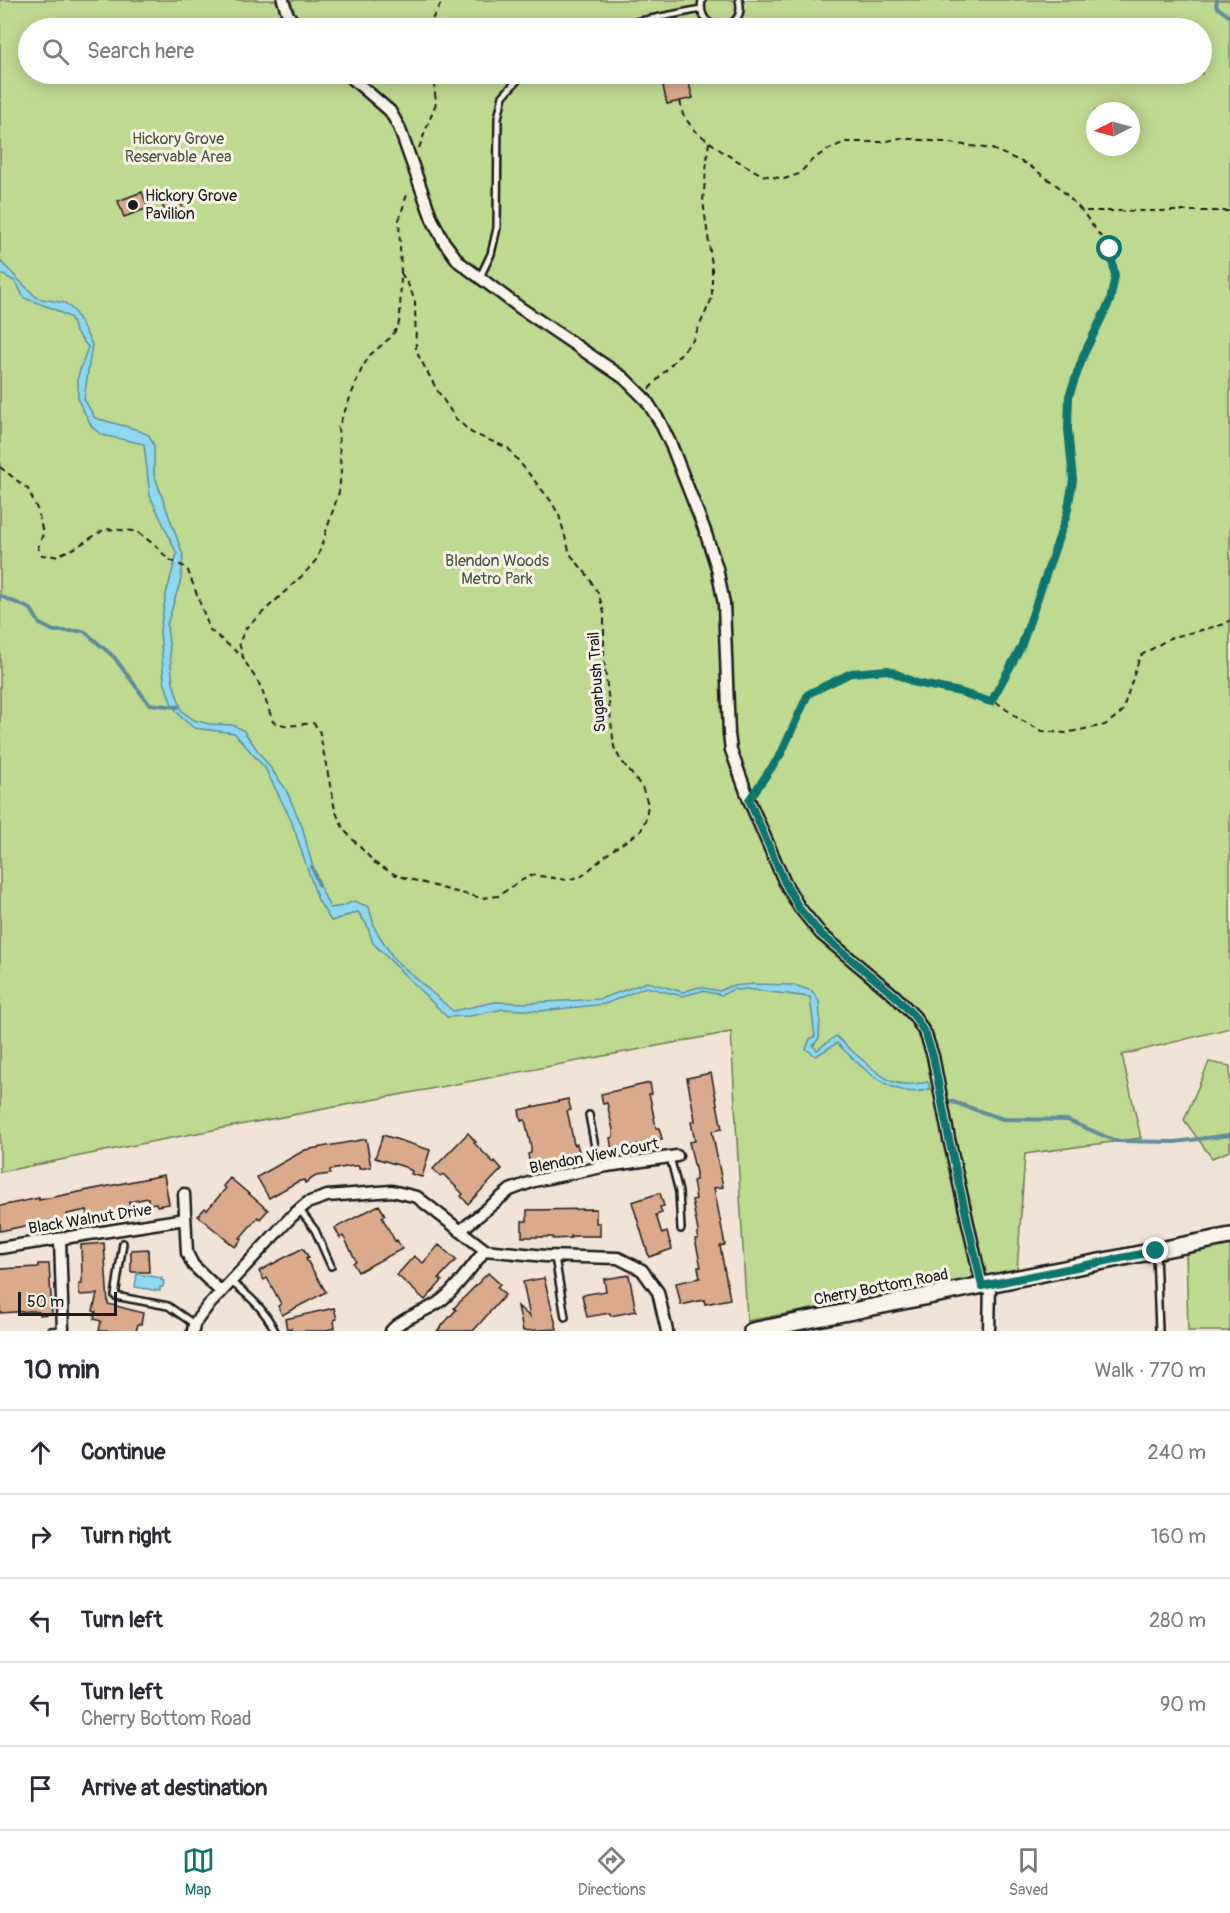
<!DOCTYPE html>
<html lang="en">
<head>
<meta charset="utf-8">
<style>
	:root { --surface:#fff; --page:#f7f7f7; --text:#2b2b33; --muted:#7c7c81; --line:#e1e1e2; --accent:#0f766e }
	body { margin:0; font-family:Pangolin,sans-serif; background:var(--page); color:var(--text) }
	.compass { position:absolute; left:1086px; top:102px; width:54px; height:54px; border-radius:50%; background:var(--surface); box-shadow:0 3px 15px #0003; rotate:264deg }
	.scale { position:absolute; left:18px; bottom:15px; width:99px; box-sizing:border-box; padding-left:6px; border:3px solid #1c1c1c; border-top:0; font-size:16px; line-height:21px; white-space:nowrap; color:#1c1c1c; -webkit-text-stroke:4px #f7f3e8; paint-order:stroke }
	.stop { position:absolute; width:18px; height:18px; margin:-14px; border:4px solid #0f766e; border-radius:50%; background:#fff }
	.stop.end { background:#0f766e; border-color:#fff; box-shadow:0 2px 6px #0008 }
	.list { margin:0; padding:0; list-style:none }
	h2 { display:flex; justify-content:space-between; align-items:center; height:78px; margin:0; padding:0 24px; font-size:26px }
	h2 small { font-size:20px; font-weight:400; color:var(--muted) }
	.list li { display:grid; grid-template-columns:39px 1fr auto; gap:18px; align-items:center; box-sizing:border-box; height:84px; padding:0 24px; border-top:2px solid var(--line) }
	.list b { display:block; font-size:22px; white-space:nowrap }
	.list p { margin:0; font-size:20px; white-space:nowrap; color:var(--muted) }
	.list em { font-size:20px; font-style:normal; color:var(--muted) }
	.icon { flex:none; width:33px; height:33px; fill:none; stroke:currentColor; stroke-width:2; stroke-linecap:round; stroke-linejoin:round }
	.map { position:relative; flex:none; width:1230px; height:1331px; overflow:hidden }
	.search { position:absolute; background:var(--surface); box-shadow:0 3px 15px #0003; left:18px; right:18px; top:18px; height:66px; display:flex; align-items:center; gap:15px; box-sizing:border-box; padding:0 21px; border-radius:33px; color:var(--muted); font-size:22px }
	.sheet { height:498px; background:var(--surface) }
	nav { display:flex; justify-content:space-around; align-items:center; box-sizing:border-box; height:84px; border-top:2px solid var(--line); background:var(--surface); font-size:16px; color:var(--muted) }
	nav a { display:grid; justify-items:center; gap:3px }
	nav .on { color:var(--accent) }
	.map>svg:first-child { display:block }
	.green { fill:#bed990; stroke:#6d7a56; stroke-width:1.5; fill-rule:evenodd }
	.water { fill:#8ed9ef; stroke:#608d9b; stroke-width:1.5 }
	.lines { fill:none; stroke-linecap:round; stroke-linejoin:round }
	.stream { stroke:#608d9b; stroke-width:4 }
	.building { fill:#dbaa8d; stroke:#1c1c1c; stroke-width:1.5 }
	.lane-casing { stroke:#1c1c1c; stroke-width:10 }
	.street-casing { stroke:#1c1c1c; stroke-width:15 }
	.secondary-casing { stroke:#1c1c1c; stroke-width:20 }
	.path { stroke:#1c1c1c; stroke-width:2; stroke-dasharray:6 4.5; stroke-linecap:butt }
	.lane { stroke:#f7f3e8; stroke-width:5 }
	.street { stroke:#f7f3e8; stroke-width:10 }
	.secondary { stroke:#f7f3e8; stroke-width:15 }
	.route { stroke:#0f766e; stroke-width:8 }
	.poi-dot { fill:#1c1c1c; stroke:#f7f3e8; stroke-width:2 }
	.labels { text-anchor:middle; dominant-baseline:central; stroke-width:6; stroke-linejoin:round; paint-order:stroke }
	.park-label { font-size:16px; fill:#4d553f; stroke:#f7f3e8 }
	.poi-label { font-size:16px; fill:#1c1c1c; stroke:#f7f3e8; text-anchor:start }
	.street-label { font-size:16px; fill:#1c1c1c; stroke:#f7f3e8 }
</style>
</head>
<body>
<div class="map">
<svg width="1230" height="1331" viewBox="0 0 1230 1331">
	<rect width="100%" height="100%" fill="#f1e4d6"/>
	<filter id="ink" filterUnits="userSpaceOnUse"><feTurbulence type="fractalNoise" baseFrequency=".0167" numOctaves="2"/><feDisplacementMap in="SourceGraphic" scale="12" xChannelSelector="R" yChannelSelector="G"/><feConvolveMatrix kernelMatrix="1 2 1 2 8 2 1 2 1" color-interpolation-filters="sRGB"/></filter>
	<g filter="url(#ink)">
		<path class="green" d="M0,0H1230V1028L1122,1055L1141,1138L1025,1154L1017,1271L747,1321L731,1032L150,1142L0,1172ZM28,28H1202V74H28ZM1095,111H1131V147H1095Z
			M1209,1062L1230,1066V1151L1212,1158L1184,1120Z
			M1230,1240V1331H1188L1186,1251Z"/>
		<path class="water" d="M0,261L37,298L65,303L74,311L92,344L84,399L95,418L135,429L149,435L154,446V474L183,555L181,579L167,625L173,683L182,711L194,720L209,724L233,725L243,730L285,788L302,826L315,876L330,908L343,906L354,901L369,907L375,929L394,959L453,1011L495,1002L526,1003L600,999L647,982L683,992L699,987L720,991L730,986L755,984L794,985L812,991L819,1001L820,1018L819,1038L813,1046L817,1050L836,1036C850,1049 875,1073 891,1081C903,1086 916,1084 928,1082L930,1089C893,1102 860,1066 837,1043L816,1056L806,1049L810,1039L815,1036L810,997L746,989L738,990L734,989L722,995L702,991L682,996L646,987L605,1004L541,1011L503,1009L470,1016L447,1017L373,943L367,925L358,912L331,921L318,900L291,820L265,768L234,733L194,728L181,717L172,705L164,681L160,631L166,594L177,554L150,496L144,444L102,435L92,427L78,400V376L88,347L75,331L71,318L54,309L24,298L16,282L0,273Z
			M137,1274L162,1278L161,1280L164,1281L163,1287H160V1291L135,1287Z"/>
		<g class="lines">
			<path class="stream" d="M1217,0L1216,6L1230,17
				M0,596L31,609L40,624L54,631H84L114,657L149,704L178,707
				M312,867L319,885
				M950,1101L1003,1119L1067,1120L1116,1141L1175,1142L1230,1135"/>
		</g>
		<path class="building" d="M688,80L693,98L667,104L663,86Z
			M142,192L148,208L124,217L118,201Z
			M177,193L183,208L166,214L160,199Z
			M711,1073L722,1129L712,1131L723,1187L714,1188L725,1245L720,1246L730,1299L705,1304L704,1300L681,1305L676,1283L700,1278L698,1267H701L695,1239H698V1231L692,1200L696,1199L693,1181L696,1180V1173L689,1142L695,1141L691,1122L695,1121L694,1114L687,1078Z
			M650,1083L652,1094H649L651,1102L656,1128H659L662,1139L612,1150L610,1138L613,1137V1130L607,1103L603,1104L601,1094Z
			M568,1099L571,1110L567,1111L569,1119L574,1145L577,1144L580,1155L530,1166L528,1154L531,1153V1147L525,1120L521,1121L519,1110Z
			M468,1133L476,1142L474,1143L494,1163L495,1161L502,1169L468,1204L461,1196L463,1194L443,1174L440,1176L433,1169Z
			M383,1135L430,1150L422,1177L411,1174L412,1171L405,1167L375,1158Z
			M366,1139L371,1167L359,1169V1166H352L330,1170V1174L316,1176L305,1183L304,1180L297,1182L269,1198L257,1177L305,1150Z
			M164,1175L169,1204L157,1206L156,1203L149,1204L148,1198L129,1202L130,1207L122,1209L123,1212L108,1215V1216L95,1219L94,1215L88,1217L87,1210L67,1214L68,1219L61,1221V1223L33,1228V1225L25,1226L0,1231V1206L39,1198V1200Z
			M230,1178L268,1210L260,1219L258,1217L240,1238L242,1239L235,1247L198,1216L205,1208L207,1210L221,1194L226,1188L223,1186Z
			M660,1193L664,1206L660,1207L662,1213L656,1215L662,1234L667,1232L672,1249L649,1257L632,1202Z
			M379,1205L385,1215L382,1217L395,1241L397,1240L402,1249L358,1272L353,1263L356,1261L347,1243L343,1236L340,1238L335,1228Z
			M596,1209V1223H600V1236H571V1238L553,1239V1237H522V1221H527V1210Z
			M104,1243L108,1304L143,1313L141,1324H138L136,1331H99L101,1321L94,1319L96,1312L93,1311L97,1294L79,1295V1284H82V1276L81,1245Z
			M439,1245L456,1260L439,1278L442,1281L425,1300L397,1275L414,1256L423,1263Z
			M303,1248L309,1258L306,1259L326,1292L282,1315L278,1306L281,1304L271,1285L267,1278L264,1280L259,1271Z
			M148,1249L149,1272H131V1250Z
			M38,1264H49L52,1314L39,1315V1312L32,1311L0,1313V1269L38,1267Z
			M488,1273L500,1284L497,1287L505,1295L473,1331H437L456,1310L454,1308Z
			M629,1275L636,1311L611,1316L610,1313L587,1317L582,1295L606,1291L604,1279Z
			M544,1278L557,1329L523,1331L518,1306L530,1317L523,1282Z
			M334,1308L337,1319L334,1320L335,1328L327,1330L328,1331H291V1328L287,1329L285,1319Z"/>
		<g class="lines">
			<defs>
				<path id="lane" d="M702,0C695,36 748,34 739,0
					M605,28L701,9
					M480,277L491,254L497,228L498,118L503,96L523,74
					M589,1115L599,1168
					M670,1157L679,1192L681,1229
					M299,1209L315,1230L331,1266
					M123,1243L115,1296L168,1306L194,1324
					M1156,1252L1159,1331
					M555,1257L565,1317
					M231,1282C250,1296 264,1309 275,1331
					M50,1331L63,1330"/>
				<path id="street" d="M283,0L288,15L299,28
					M347,74L390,111L399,127L432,219L444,242L459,262L519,307L624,378L646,400L660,422L672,447L705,531L717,568L724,604L729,734L731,750L749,800L784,881L799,907L821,934L895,996L915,1017L926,1035L933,1056L949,1139L982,1286
					M184,1194L187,1253L193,1265L221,1292
					M460,1231L510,1190L534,1181L607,1166L677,1156
					M60,1239L63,1331
					M0,1248L185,1219
					M193,1331L194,1324L207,1307L291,1217L307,1203L327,1196L392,1191L417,1197L485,1250L545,1256L618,1258L642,1270L658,1292L667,1331
					M391,1331C403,1317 424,1313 439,1302C453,1293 474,1264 485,1250
					M989,1331L990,1285"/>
				<path id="secondary" d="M752,1331L1230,1236"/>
			</defs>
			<use href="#lane" class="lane-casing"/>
			<use href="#street" class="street-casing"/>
			<use href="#secondary" class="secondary-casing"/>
			<path class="path" d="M427,28L443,0
				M672,74L675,83
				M680,101L683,115L694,130L724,153L762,175L784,179L799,174L811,161L825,151L845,142H883L900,138L943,142L992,149L1027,164L1059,187L1082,211H1230
				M419,148L436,103L433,74
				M401,273L409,286L415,301L416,351L437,390L456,419L472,433L508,448L551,501L559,515L570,554L588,576L599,595L604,613V660L614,747L620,759L642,787L648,804L646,818L641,831L611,851L582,876L567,880L533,875L520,881L498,896L482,898L452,891L396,875L375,863L344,830L335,810L319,729L313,723L288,726L273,722L261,687L244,660L239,643L246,628L304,574L317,559L339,492L341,472L338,428L362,368L370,355L390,338L398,327L400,317L401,273L399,220L408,191
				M649,389L693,340L712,298V265L703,201L709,141
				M0,467L28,489L38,511L43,534L38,548L42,555L55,556L75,548L105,529L136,531L156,546L168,559L187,568L210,630L243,657
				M991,702L1021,647L1067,514L1073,480L1068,429L1069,396L1084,354L1110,301L1115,277L1110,249L1082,211
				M758,788L781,754L808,694L851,673L888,670L916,683L960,692L999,704L1019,719L1042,731L1065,733L1105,725L1122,712L1140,656L1170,638L1225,624L1230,620"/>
			<use href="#lane" class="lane"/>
			<use href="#street" class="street"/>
			<use href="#secondary" class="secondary"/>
		</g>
	</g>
	<g class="lines" filter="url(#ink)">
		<path class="route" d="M1110,249L1115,276L1110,301L1084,354L1069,396L1068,429L1073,480L1067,514L1021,647L991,702L960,692L916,683L888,670L851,673L808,694L781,754L749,800L784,881L799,908L821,934L895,996L915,1017L926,1035L933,1056L949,1139L982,1286L1156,1251"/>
	</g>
	<circle class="poi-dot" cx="133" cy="205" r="6"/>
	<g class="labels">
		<g class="park-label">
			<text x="178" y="139">Hickory Grove<tspan x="178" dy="18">Reservable Area</tspan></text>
			<text x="497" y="561">Blendon Woods<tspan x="497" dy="18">Metro Park</tspan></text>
		</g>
		<g class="poi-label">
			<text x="145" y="196">Hickory Grove<tspan x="145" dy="18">Pavilion</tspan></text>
		</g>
		<g class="street-label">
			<text transform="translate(597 682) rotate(-94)">Sugarbush Trail</text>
			<text transform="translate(594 1156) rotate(-11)">Blendon View Court</text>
			<text transform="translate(90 1219) rotate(-9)">Black Walnut Drive</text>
			<text transform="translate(881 1287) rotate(-11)">Cherry Bottom Road</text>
		</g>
	</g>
</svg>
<svg class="compass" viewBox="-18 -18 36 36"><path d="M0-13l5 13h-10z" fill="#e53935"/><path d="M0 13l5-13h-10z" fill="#7c7c81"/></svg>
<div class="scale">50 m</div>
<div class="stop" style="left:1110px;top:249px"></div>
<div class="stop end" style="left:1156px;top:1251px"></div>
<div class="search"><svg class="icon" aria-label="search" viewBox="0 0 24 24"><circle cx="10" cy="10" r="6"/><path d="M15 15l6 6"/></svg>Search here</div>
</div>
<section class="sheet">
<h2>10 min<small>Walk · 770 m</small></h2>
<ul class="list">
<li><svg class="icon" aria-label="ahead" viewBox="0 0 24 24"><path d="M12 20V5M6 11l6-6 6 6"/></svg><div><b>Continue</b></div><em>240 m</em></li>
<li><svg class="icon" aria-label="right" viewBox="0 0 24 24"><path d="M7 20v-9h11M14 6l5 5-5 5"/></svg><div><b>Turn right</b></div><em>160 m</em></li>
<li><svg class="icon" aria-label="left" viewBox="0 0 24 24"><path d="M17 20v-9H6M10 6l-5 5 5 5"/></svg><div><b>Turn left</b></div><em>280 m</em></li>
<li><svg class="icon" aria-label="left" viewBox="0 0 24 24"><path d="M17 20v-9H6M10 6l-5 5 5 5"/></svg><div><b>Turn left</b><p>Cherry Bottom Road</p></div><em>90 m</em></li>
<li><svg class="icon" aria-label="arrive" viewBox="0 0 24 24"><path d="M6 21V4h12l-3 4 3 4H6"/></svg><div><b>Arrive at destination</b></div></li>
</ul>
</section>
<nav>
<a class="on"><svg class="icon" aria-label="map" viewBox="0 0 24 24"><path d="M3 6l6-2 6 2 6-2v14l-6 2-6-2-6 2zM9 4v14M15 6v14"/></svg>Map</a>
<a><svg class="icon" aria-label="directions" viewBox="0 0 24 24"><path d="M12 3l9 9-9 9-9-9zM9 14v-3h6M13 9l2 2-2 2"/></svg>Directions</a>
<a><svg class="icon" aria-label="saved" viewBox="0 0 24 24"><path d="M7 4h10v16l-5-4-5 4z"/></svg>Saved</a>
</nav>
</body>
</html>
